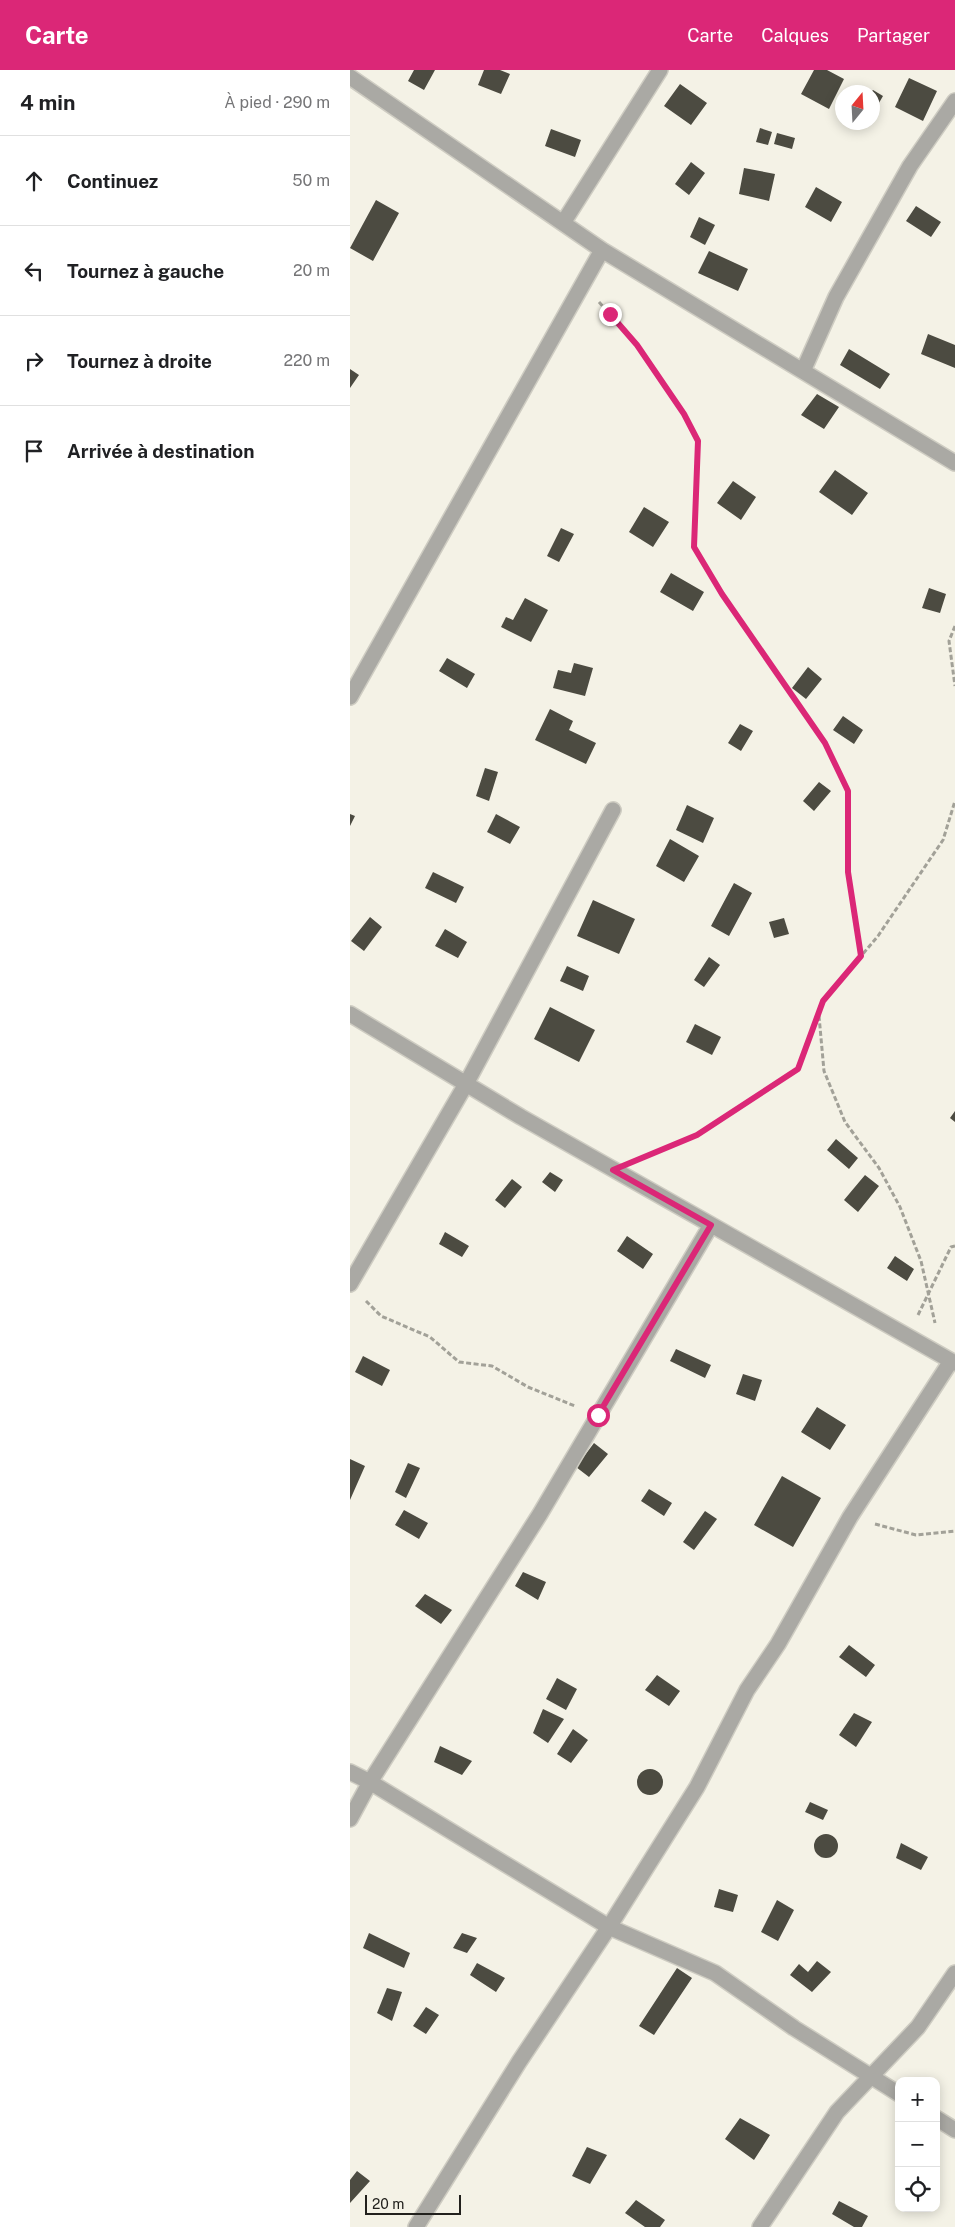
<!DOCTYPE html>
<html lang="fr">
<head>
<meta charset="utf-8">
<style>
	:root { --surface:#fff; --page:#f2f2f2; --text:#202124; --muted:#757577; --line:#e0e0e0; --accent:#db2777 }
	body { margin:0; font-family:"Public Sans",sans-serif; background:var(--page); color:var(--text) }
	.controls { position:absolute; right:15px; bottom:15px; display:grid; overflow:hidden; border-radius:10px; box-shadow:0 2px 12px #0003 }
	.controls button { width:45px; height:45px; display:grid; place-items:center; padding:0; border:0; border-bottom:1px solid var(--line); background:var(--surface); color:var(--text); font:25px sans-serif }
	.compass { position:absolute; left:485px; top:15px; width:45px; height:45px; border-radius:50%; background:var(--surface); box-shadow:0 2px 12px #0003; rotate:18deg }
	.scale { position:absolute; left:15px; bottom:12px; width:96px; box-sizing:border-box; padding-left:5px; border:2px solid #22211d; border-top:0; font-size:14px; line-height:18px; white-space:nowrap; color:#22211d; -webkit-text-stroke:4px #f4f2e6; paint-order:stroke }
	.stop { position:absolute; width:15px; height:15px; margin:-11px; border:4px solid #db2777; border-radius:50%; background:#fff }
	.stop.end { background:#db2777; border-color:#fff; box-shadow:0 1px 5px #0008 }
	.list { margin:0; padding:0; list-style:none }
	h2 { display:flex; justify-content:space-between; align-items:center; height:65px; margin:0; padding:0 20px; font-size:21px }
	h2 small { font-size:16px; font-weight:400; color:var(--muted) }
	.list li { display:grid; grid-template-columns:32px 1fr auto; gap:15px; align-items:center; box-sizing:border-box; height:90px; padding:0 20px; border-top:1px solid var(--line) }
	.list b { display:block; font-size:19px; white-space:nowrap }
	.list em { font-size:16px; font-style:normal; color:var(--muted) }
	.icon { flex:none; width:28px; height:28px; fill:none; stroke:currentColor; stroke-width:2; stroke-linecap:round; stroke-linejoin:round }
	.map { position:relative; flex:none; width:605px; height:2157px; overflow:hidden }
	header { display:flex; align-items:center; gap:30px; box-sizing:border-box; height:70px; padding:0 25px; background:var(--accent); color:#fff }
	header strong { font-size:24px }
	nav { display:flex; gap:28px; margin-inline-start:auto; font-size:18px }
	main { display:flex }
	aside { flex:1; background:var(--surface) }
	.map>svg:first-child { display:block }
	.building { fill:#4c4b41 }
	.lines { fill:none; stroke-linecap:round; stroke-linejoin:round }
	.minor-casing { stroke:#ceccc2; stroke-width:18 }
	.path { stroke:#a2a198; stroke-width:3; stroke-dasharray:5 2.5; stroke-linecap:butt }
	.minor { stroke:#aaa9a4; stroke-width:15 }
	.route { stroke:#db2777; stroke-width:6 }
</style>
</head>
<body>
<header>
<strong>Carte</strong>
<nav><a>Carte</a><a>Calques</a><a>Partager</a></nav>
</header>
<main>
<aside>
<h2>4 min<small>À pied · 290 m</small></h2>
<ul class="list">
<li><svg class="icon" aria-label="ahead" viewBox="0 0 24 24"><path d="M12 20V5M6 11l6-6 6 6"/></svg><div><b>Continuez</b></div><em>50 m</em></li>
<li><svg class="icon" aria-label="left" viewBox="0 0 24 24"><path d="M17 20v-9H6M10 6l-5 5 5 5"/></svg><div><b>Tournez à gauche</b></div><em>20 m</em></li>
<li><svg class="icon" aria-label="right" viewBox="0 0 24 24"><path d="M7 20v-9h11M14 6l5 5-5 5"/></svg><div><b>Tournez à droite</b></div><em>220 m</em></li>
<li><svg class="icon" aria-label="arrive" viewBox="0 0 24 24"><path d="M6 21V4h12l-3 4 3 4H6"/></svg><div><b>Arrivée à destination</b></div></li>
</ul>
</aside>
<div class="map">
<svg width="605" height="2157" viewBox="0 0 605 2157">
	<rect width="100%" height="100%" fill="#f4f2e6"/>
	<path class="building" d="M64,0H85L74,20L58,11Z
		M134,0H150L160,4L151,24L128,15Z
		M464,0H477L494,9L479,39L451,24Z
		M559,8L587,21L573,51L545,37Z
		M330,14L357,33L341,55L314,36Z
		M523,20L533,26L522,45L521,22Z
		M410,58L422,62L418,75L406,72Z
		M201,59L231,70L225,87L195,76Z
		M427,63L445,68L442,79L424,74Z
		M341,92L355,103L339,125L325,114Z
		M394,98L425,104L419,131L389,124Z
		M466,117L492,132L481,152L455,137Z
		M26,130L49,143L23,191L0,178Z
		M566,136L591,152L581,167L556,151Z
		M349,147L365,155L355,175L340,167Z
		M359,181L398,199L388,221L348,203Z
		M578,264L605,275V298L571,284Z
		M499,279L540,304L530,319L490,295Z
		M0,299L9,305L0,318Z
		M467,324L489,337L474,359L451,345Z
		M485,400L518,423L502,445L469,422Z
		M383,411L406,427L391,450L367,433Z
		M294,437L319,452L303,477L279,462Z
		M211,458L224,464L209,492L197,486Z
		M321,503L354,522L343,541L310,522Z
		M579,518L596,524L590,543L572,538Z
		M175,528L198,540L181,572L151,557L156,547L163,550Z
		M97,588L125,604L117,618L89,601Z
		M224,593L243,598L235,626L203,618L208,600L221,603Z
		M458,597L472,609L456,629L442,618Z
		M200,639L223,651L219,660L246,673L236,694L185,670Z
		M493,646L513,660L504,674L483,660Z
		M390,654L403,661L391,681L378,673Z
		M135,698L148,702L139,731L126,726Z
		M469,712L481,721L464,741L453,731Z
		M337,735L364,748L353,773L326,760Z
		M0,744L5,746L0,756Z
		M146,744L170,757L160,774L137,762Z
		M320,769L349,786L334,812L306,796Z
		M83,802L114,817L106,833L75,818Z
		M384,813L402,823L379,866L361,856Z
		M243,830L285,849L269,884L227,866Z
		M20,847L32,857L14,881L1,871Z
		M434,848L439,864L424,868L419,852Z
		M95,859L117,872L108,888L85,876Z
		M359,887L370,895L354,917L344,910Z
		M217,896L239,906L233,921L210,911Z
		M200,937L245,960L229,992L184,969Z
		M345,954L371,967L362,985L336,972Z
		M605,1041V1052L600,1048Z
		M486,1069L508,1088L499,1099L477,1080Z
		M200,1102L213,1110L205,1122L192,1112Z
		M515,1105L529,1116L508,1142L494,1130Z
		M162,1109L172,1117L155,1138L145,1130Z
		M95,1162L119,1176L112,1187L89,1174Z
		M277,1166L303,1184L293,1199L267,1181Z
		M545,1186L564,1199L557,1211L537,1198Z
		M326,1279L361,1295L355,1308L320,1291Z
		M13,1286L40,1300L32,1316L5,1302Z
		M393,1304L412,1310L405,1331L386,1324Z
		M467,1337L496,1355L480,1380L451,1362Z
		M244,1373L258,1384L239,1407L226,1397Z
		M0,1389L15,1396L0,1430Z
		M58,1393L70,1398L56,1428L45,1422Z
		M432,1406L471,1428L443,1477L404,1455Z
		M299,1419L322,1433L314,1446L291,1431Z
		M54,1440L78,1453L69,1469L45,1455Z
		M355,1441L367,1449L344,1480L333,1472Z
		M173,1502L196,1512L188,1530L165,1516Z
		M75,1524L102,1540L91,1554L65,1536Z
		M499,1575L525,1595L516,1607L489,1587Z
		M307,1605L330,1621L319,1636L295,1620Z
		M207,1608L227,1619L216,1640L196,1629Z
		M193,1639L214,1649L198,1673L183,1663Z
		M504,1643L522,1652L506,1677L489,1665Z
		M223,1659L238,1670L221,1693L207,1684Z
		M90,1676L122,1691L112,1705L84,1692Z
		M287 1712a13 13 0 1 1 26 0a13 13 0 1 1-26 0Z
		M460,1732L478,1740L473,1750L455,1742Z
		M464 1776a12 12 0 1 1 24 0a12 12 0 1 1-24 0Z
		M551,1773L578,1787L571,1800L546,1788Z
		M369,1819L388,1825L383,1842L364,1837Z
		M427,1830L444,1840L428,1871L411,1862Z
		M19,1863L60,1883L54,1898L13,1878Z
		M112,1863L127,1868L117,1883L103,1878Z
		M467,1891L481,1902L462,1922L440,1905L449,1894L458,1902Z
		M127,1893L155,1908L146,1922L120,1905Z
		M327,1898L342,1908L304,1965L289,1956Z
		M37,1918L52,1922L42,1951L27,1943Z
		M76,1937L89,1945L76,1964L63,1956Z
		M390,2048L420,2065L404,2090L375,2069Z
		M237,2077L257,2085L240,2114L222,2106Z
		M7,2101L20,2111L0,2133V2110Z
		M286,2130L315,2150L310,2157H295L275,2143Z
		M489,2131L518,2146L512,2157H504L482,2144Z"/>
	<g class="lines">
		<defs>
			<path id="minor" d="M0,7L252,180L605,393
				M213,153L310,0
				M453,301L486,227L560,96L605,31
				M0,627L252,180
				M0,944L171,1047L605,1293
				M0,1214L116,1014L263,740
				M0,1702L20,1712L259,1857L365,1903L444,1958L549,2024
				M0,1749L20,1712L190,1444L361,1155
				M586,2048L605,2060
				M66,2157L169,1992L259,1857L347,1717L397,1620L428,1574L500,1447L601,1291
				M410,2157L487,2042L568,1957L605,1903"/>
		</defs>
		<use href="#minor" class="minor-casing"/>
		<path class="path" d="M249,232L287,275L334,344L347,371L344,477L372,524L475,673L498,721L499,802L511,886
			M605,556L599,571L605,616
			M469,946L474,1001L495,1052L529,1098L550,1137L571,1191L585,1253
			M292,1088L347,1065L448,999L473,931L528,866L593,770L605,731
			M16,1231L31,1246L80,1267L109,1292L142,1296L178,1317L225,1336
			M568,1245L601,1177L605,1176
			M525,1454L566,1465L605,1461"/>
		<use href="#minor" class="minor"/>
	</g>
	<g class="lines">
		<path class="route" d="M248,1345L361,1155L263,1100L347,1065L448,999L473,931L511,886L498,802V721L475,673L372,524L344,477L348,371L334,344L287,275L260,244"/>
	</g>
</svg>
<div class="controls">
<button>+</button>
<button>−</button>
<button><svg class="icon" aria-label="locate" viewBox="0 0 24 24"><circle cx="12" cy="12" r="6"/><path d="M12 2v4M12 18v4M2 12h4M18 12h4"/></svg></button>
</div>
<svg class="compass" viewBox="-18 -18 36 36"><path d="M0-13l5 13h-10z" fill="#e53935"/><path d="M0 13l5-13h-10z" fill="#757577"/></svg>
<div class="scale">20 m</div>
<div class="stop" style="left:248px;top:1345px"></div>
<div class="stop end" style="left:260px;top:244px"></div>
</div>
</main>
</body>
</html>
